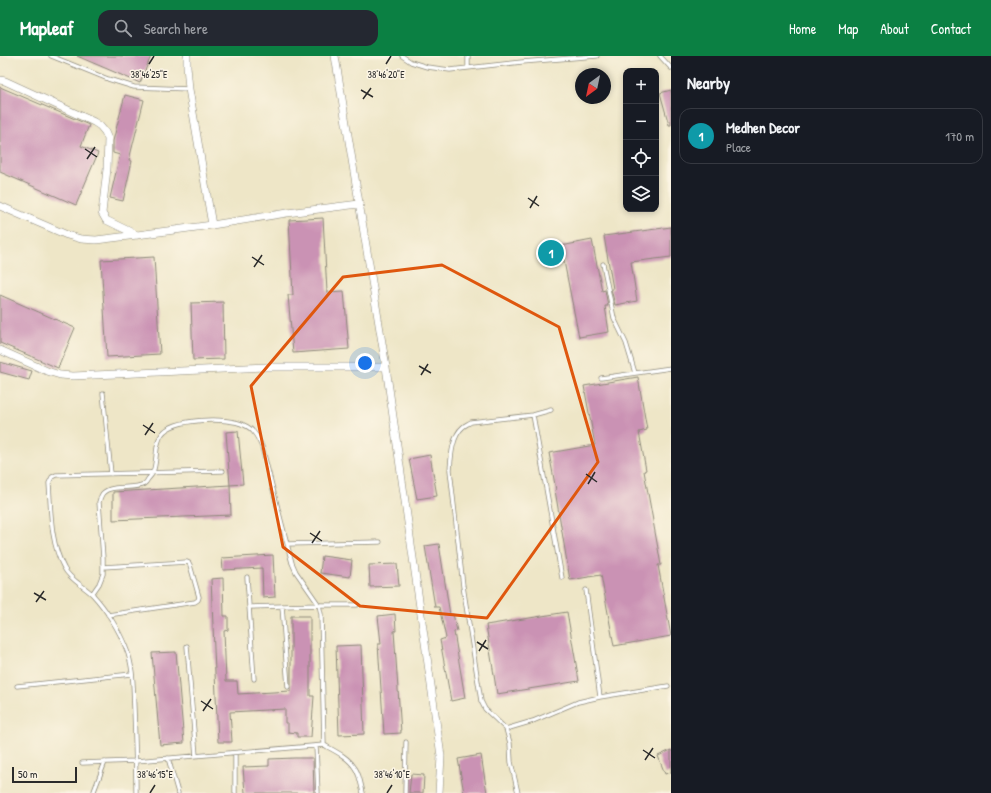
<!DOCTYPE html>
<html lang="en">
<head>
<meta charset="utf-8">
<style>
	:root { --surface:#171b24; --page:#242831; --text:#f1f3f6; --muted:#9ea1a6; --line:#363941; --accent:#0b8043 }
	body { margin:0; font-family:"Patrick Hand",sans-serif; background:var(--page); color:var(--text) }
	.controls { position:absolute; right:12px; top:12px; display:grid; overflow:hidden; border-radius:8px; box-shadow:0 2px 6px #0003 }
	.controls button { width:36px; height:36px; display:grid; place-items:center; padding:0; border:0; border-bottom:1px solid var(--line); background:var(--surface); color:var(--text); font:20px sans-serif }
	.compass { position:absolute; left:575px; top:12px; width:36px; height:36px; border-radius:50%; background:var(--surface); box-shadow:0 2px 6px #0003; rotate:213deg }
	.scale { position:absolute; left:12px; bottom:10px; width:65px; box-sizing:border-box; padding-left:4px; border:2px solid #2b2b2b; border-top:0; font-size:11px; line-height:14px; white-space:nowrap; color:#2b2b2b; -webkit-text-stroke:3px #fcf5e5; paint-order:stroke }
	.you { position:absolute; left:365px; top:307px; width:14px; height:14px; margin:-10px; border:3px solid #fff; border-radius:50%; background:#1a73e8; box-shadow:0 0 0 6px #1a73e833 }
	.badge { display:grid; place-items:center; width:26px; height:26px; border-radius:50%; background:var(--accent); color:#fff; font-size:13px; font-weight:700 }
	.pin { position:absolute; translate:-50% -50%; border:2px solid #fff; box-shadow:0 1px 4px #0006 }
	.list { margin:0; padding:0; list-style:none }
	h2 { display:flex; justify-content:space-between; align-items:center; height:52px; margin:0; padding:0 16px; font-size:17px }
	h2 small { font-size:13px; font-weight:400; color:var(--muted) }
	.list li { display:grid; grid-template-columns:26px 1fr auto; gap:12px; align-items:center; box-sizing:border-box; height:56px; margin:0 8px 8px; padding:0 8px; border:1px solid var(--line); border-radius:12px }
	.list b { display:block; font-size:15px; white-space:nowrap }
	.list p { margin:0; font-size:13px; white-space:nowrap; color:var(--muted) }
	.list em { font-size:13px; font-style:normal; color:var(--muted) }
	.icon { flex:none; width:22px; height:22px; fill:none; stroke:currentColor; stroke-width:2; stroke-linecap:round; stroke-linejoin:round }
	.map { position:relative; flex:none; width:671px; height:737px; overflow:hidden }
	header { display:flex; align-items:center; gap:24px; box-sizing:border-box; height:56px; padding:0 20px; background:var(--accent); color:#fff }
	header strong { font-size:19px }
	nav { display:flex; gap:22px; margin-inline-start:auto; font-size:14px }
	.search { width:280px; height:36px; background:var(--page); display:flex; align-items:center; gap:10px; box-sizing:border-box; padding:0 14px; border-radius:12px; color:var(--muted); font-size:15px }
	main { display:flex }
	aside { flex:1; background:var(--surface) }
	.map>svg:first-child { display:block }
	.building { fill:#ca92b4 }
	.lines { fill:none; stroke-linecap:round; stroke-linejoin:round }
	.service-casing { stroke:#8c8879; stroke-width:5 }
	.minor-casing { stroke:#8c8879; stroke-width:8 }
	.service { stroke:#fff; stroke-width:3.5 }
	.minor { stroke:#fff; stroke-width:7 }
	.marked { fill:none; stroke:#df570e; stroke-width:3; stroke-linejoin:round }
	.ticks { fill:none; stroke:#2b2b2b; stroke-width:1.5 }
	.ticks-label { font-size:10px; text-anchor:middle; fill:#2b2b2b; stroke:#fcf5e5; stroke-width:3; stroke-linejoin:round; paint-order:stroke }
</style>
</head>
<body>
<header>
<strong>Mapleaf</strong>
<div class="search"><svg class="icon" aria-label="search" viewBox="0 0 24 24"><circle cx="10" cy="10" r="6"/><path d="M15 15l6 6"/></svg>Search here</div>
<nav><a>Home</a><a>Map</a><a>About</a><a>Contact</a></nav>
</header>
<main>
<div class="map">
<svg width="671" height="737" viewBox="0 0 671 737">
	<rect width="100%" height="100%" fill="#fcf5e5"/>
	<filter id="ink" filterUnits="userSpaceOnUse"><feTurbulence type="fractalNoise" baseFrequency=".025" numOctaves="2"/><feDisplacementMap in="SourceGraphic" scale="8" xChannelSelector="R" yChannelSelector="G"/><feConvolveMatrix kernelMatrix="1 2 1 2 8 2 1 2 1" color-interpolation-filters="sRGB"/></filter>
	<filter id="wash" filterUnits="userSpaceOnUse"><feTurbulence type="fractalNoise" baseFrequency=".012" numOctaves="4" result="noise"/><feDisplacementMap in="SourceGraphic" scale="16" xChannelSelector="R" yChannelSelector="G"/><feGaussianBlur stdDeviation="0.9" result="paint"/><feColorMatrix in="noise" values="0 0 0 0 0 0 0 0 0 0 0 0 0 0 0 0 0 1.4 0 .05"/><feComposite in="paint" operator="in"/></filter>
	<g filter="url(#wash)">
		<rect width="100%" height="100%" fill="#eee6c7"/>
		<g id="blocks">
			<path class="building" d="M77,0H151L140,27Z
				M0,31L89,69L81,90L98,97L76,149L0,116Z
				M671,34V69H669L660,37Z
				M125,39L144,44L129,104L132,105L123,145L110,142L120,99L113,97V85Z
				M323,162L327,236L344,235L349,293L293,297L288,239H293L289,164Z
				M671,171V201L631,206L637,245L615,249L611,233H613L604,180Z
				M592,184L602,235L605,234L608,250H605L609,276L579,281L561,190Z
				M154,201L160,298L107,301L101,204Z
				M0,239L75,272L58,312L0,287Z
				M223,246L224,303L193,304L191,247Z
				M0,306L32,315L29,324L0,316Z
				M638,321L647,374L639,376L646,414L644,415L661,509H658L671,580L614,590L601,519L570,524L555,434H556L549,397L595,389L584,330Z
				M238,375L243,428L230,429L226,376Z
				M430,399L437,440L417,443L409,403Z
				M230,429L231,459L113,464V436Z
				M439,488L450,559L453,558L457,575L454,576L465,642L451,645L440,584L446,582L439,551H435L425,490Z
				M273,499L275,541L263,542L262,512L223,514L222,502Z
				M322,500L352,504L350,521L320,517Z
				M397,508L399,530L370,531L369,509Z
				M223,522L224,560H228V574L224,575L226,625H237L238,638L291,635V560H310V640H314L311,681H297V677L288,676V667H285V653L230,656L232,686H218L211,523Z
				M567,556L579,625L497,638L486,569Z
				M395,558L396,575H394L401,677L384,678L378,588H381L378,560Z
				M361,589L364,678L339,679L336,590Z
				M176,596L184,687L160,689L152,597Z
				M671,694V716L665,718L658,700Z
				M481,699L487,737H464L458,703Z
				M295,702H313L314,737H245L243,711L269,710V703Z
				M411,718L424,719L423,737H409Z"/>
		</g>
	</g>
	<g filter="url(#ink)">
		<use href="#blocks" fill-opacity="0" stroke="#8c8879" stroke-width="1"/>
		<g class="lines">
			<defs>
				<path id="service" d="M51,0L71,8L108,23L134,31L189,33
					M402,0L411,6L427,11L450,14L522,6L597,0
					M468,0V12
					M660,0L671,12
					M603,208L614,262L626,287L635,317
					M601,322L671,312
					M103,337L111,418
					M533,359L562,522
					M287,488L380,486
					M103,511L187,506L189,507L190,509L199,541L198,544L195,546L108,559
					M247,521L254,623
					M586,534L600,641
					M92,538L99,528L103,518V502L99,446C100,443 101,439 103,437C112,428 134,434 144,428C146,427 147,425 148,423C150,421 152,419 153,416C158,404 154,389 162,378C174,362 227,361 244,369C254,373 258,382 262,391L292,507L296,516L319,549L321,558L324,689
					M282,550L288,631
					M249,551L319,549H357
					M187,590L196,700
					M17,630L132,618
					M506,673L485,653L481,645L463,530L450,414C451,401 452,380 463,371C465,369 468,368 471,366L533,359L551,354
					M316,690L318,737
					M235,697V737
					M168,702L178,737
					M82,707L136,705L324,689C335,695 348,701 355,712C360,719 361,729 363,737
					M94,735L105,706
					M136,737C136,709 135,681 134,652C133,633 134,611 126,592C119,574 106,553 93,539C84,530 70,524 64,512C50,486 51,455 49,427L52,421L56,419L223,415
					M405,737L406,686
					M518,737L511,706L510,687L506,673L533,665L578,646L600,641L668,630"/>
				<path id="minor" d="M187,0V10L189,33L212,169
					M335,0L386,311L441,700L439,737
					M0,24L5,25L94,66L100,70L105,76L108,83L107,113L102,157L106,164L137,179
					M0,150L67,179L81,183L96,184L137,179L212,169L287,157L359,148
					M0,294L47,315L60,319L73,320L266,311H386"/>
			</defs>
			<use href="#service" class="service-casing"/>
			<use href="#minor" class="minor-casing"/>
			<use href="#service" class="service"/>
			<use href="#minor" class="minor"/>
		</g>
	</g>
	<path class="marked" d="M442,209L559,271L598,406L487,562L360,550L283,491L251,330L343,221Z"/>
	<path class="ticks" d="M149,8L154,0M386,8L391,0M361,34L373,41M363,43L371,32M85,93L97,101M87,103L95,91M528,142L539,150M530,152L537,140M252,201L264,209M254,211L262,199M419,310L431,317M421,319L428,308M143,369L155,377M145,379L153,367M586,418L597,426M588,428L595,416M310,477L322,485M312,487L320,475M34,537L46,544M36,546L44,535M477,586L488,593M479,595L486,584M201,645L213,653M203,655L211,643M643,694L655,702M645,704L653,692M150,737L155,729M387,737L392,729"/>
	<g class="ticks-label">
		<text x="149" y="22">38°46'25"E</text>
		<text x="386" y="22">38°46'20"E</text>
		<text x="155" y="722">38°46'15"E</text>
		<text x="392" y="722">38°46'10"E</text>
	</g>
</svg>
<div class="controls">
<button>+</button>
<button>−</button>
<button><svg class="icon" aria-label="locate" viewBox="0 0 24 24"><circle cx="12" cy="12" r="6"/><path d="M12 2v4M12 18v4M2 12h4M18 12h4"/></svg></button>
<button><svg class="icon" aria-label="layers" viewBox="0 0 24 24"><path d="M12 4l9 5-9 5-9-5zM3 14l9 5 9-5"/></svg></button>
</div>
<svg class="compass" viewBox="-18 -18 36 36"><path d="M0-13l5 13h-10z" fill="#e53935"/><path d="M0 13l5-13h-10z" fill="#9ea1a6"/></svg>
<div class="scale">50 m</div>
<div class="you"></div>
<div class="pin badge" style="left:551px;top:197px;background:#0f9aa8">1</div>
</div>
<aside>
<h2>Nearby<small></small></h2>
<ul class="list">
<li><span class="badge" style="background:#0f9aa8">1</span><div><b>Medhen Decor</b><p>Place</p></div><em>170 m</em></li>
</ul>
</aside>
</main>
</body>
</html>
